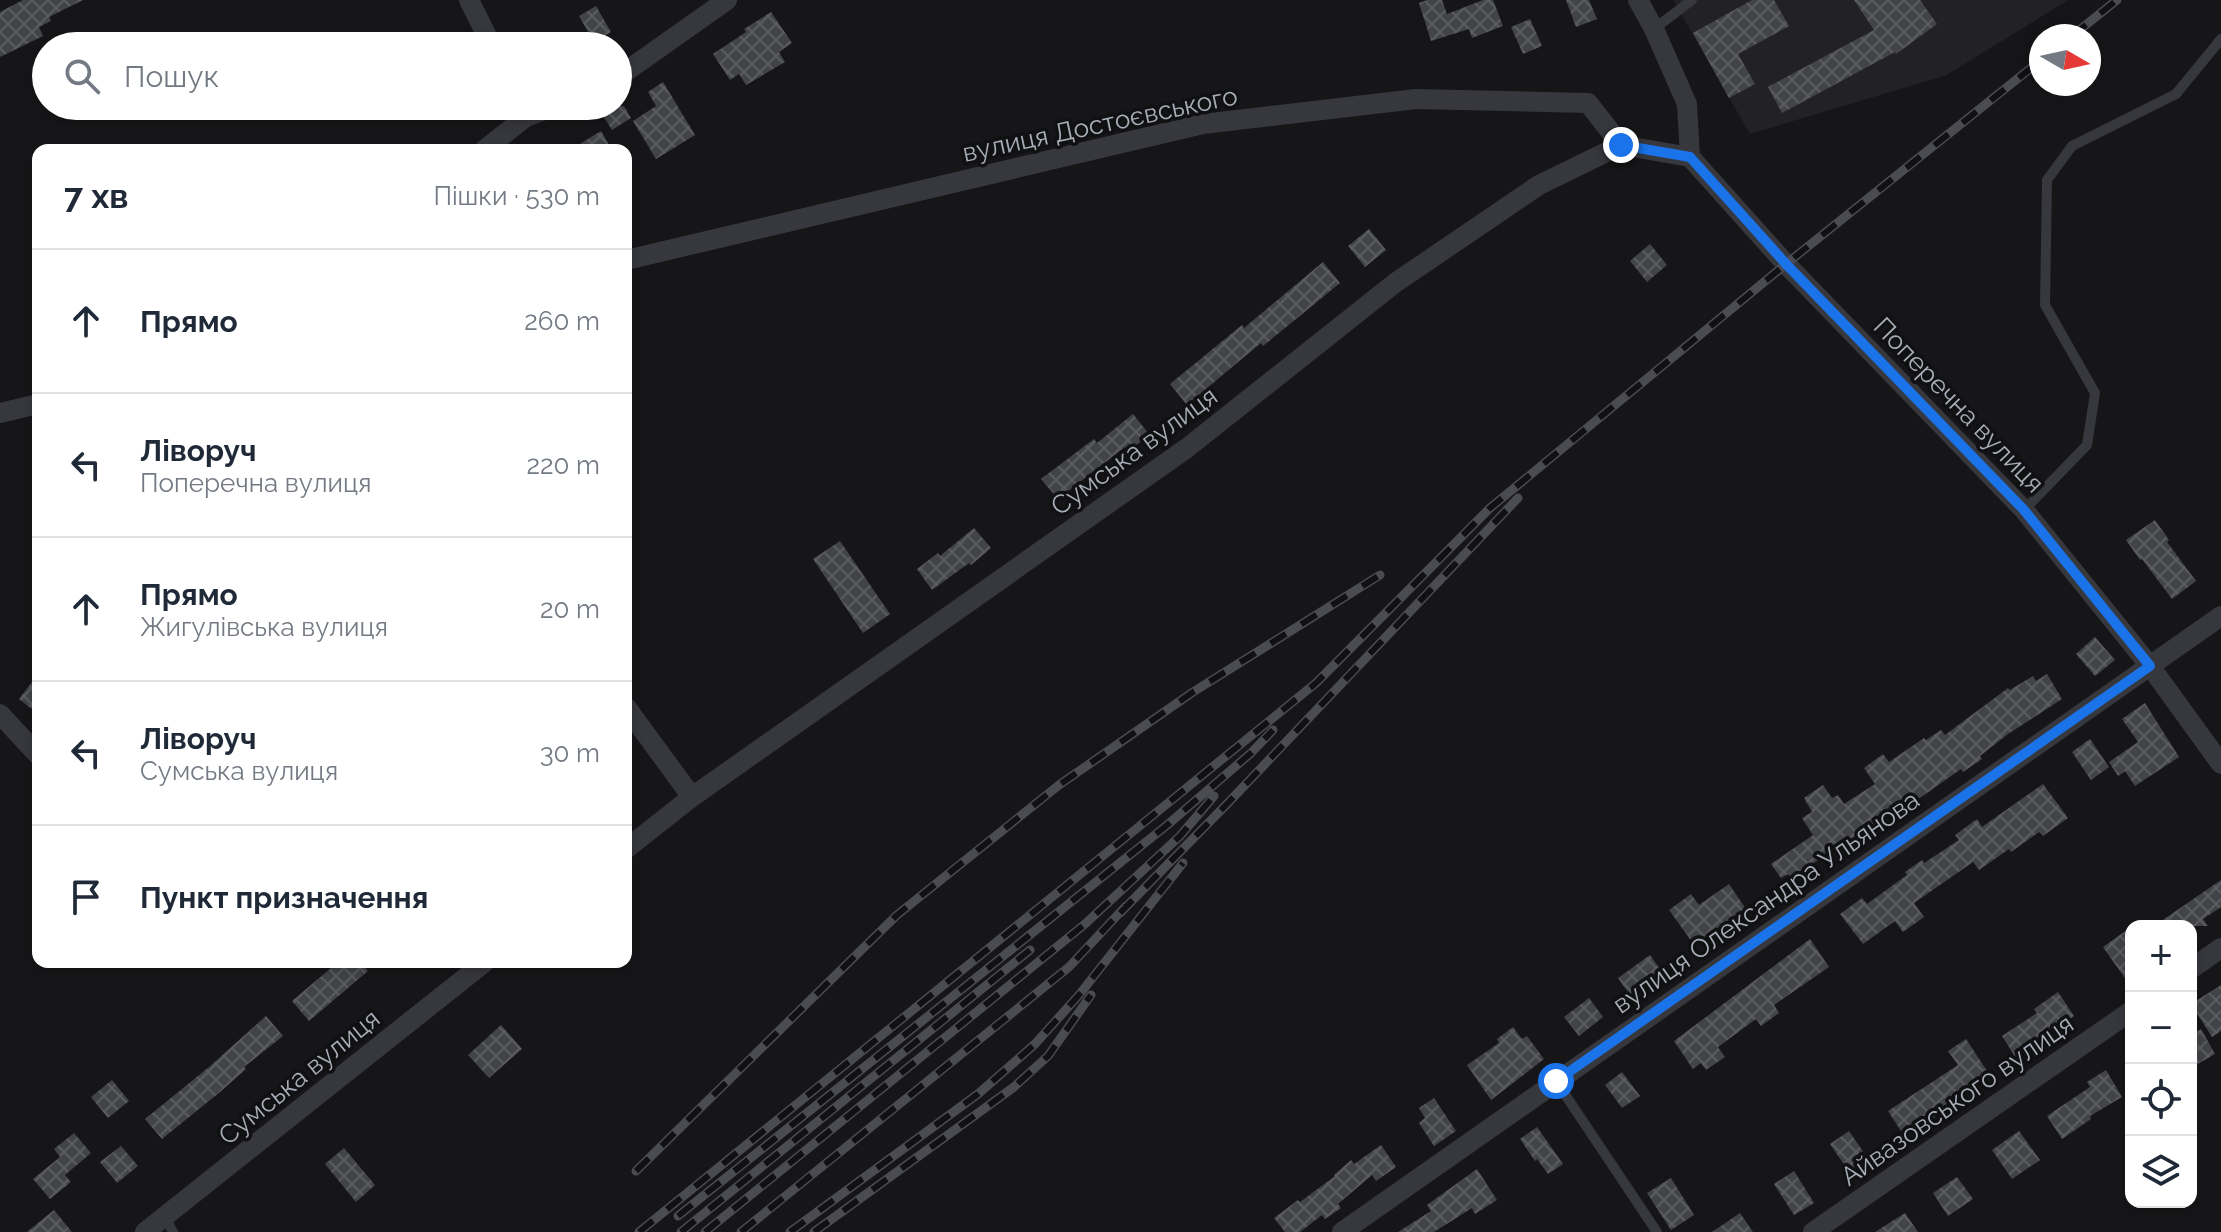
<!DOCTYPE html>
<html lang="uk">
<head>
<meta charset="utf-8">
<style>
	:root { --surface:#fff; --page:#f2f2f3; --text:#1f2937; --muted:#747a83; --line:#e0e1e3 }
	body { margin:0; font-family:Raleway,sans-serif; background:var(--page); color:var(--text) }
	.controls { position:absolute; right:24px; bottom:24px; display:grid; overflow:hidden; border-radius:16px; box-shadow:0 4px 12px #0003 }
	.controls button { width:72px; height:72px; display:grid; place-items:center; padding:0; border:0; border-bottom:2px solid var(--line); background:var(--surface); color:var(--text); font:40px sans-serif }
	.compass { position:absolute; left:2029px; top:24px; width:72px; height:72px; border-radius:50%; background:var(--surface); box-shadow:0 4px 12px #0003; rotate:99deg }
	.stop { position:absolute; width:24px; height:24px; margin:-18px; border:6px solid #1a73e8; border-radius:50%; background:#fff }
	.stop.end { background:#1a73e8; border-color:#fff; box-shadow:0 2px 8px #0008 }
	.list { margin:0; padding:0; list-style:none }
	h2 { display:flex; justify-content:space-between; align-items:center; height:104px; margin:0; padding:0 32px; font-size:34px }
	h2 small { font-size:26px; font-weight:400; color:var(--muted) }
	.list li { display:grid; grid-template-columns:52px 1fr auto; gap:24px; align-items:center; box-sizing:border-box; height:144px; padding:0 32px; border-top:2px solid var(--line) }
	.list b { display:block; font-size:30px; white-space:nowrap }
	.list p { margin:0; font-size:26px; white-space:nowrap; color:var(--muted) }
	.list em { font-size:26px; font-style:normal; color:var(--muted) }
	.icon { flex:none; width:44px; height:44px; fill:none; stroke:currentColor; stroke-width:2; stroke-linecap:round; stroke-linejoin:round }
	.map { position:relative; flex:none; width:2221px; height:1232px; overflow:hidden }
	.search { position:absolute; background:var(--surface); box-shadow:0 4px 12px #0003; left:32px; top:32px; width:600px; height:88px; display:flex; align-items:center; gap:20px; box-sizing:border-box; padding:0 28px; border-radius:44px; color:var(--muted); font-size:30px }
	.panel { position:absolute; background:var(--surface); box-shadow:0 4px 12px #0003; left:32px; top:144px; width:600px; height:824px; border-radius:16px }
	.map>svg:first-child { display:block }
	.built { fill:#222225 }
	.building { fill:url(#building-cross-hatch) }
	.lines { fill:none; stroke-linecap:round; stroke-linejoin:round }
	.lane { stroke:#37383d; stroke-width:10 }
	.street { stroke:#37383d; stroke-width:20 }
	.rail-casing { stroke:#4a4c52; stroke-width:9 }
	.rail { stroke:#111113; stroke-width:6; stroke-dasharray:18; stroke-linecap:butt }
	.route { stroke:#1a73e8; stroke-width:10 }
	.labels { text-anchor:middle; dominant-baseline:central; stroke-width:7; stroke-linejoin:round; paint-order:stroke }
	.street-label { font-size:26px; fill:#a8aeb8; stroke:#111113 }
</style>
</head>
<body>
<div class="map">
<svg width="2221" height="1232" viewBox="0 0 2221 1232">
	<defs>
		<pattern id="building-cross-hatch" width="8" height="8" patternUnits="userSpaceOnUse" patternTransform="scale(2)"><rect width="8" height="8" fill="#424448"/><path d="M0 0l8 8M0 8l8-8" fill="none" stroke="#5a5c60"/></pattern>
	</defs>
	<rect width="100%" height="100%" fill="#161618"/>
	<path class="built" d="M1673,0H2068L1947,75L1750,134Z"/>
	<path class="building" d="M23,0H83L49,17L51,21L39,27L43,36L0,57V12Z
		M1427,0H1442L1447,14L1483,0H1493L1503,26L1472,38L1469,29L1431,41L1419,3Z
		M1566,0H1589L1597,19L1576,27Z
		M1752,0H1774L1789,26L1738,54L1755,84L1729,98L1693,33Z
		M1854,0H1920L1937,24L1896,54L1895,52L1782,113L1768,87L1874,30Z
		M596,6L611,32L594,42L579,16Z
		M771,12L792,43L779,52L785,62L746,85L739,74L730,80L713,54L746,32L744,29Z
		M1530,19L1542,46L1523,54L1511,27Z
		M663,82L695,135L656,159L633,121L656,106L648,92Z
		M597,106H624L631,118L612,130Z
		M601,131L612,150H570Z
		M1369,229L1386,250L1365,267L1348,246Z
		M1650,244L1667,265L1647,282L1630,261Z
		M1323,262L1340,283L1263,346L1261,343L1238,362L1187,405L1170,384L1242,325L1244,328Z
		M1133,414L1149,434L1129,452L1125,447L1058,499L1041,479L1094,439L1097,443Z
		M2155,520L2169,540L2167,542L2196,581L2172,599L2142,559L2140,560L2126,540Z
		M974,528L991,548L971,565L969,563L932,590L917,569L938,553L940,556Z
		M840,541L890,614L863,633L813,559Z
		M2095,637L2115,660L2095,676L2076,654Z
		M38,674V714L19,699Z
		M2047,674L2062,699L2008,734L1980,756L1982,759L1963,772L1961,769L1897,814L1895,811L1790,878L1788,874L1781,878L1771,864L1813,835L1802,818L1812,812L1804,798L1823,785L1832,798L1838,795L1844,804L1875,784L1864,768L1883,754L1889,762L1924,738L1926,740L1941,730L1945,735L2008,688L2010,690L2033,676L2036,681Z
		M2145,703L2179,757L2135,786L2125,771L2118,776L2109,762L2138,742L2122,719Z
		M2090,739L2109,767L2091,780L2072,752Z
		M2043,784L2068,818L2043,836L2039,832L2011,852L2009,849L1979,870L1973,862L1914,903L1924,917L1903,932L1895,921L1863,944L1840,914L1862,898L1867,904L1907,875L1905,872L1922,860L1924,863L1959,840L1955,835L1977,819L1982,827Z
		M2221,880V907L2203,919L2208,926H2154Z
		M1729,884L1746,909L1695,946L1669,910L1691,894L1699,905Z
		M2131,927V987L2103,947Z
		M1810,939L1829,967L1774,1005L1779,1013L1761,1026L1756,1019L1718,1047L1725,1057L1706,1070L1701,1063L1693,1069L1674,1041Z
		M1650,955L1664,975L1632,998L1618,978Z
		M326,962H361L368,971L309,1021L292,1001L331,968Z
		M2221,985V1031L2212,1037L2191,1004Z
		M2058,992L2074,1016L2042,1037L2043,1040L2016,1058L2002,1036L2037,1013L2034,1009Z
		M1589,998L1603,1017L1579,1036L1564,1017Z
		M266,1016L283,1036L244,1067L246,1069L220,1092L162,1139L145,1119L209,1067Z
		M501,1025L522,1049L489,1078L468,1055Z
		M1513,1027L1522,1039L1527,1036L1544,1059L1491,1100L1467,1065L1499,1043L1497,1039Z
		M2201,1029L2215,1054L2196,1065L2191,1057V1035Z
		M1966,1039L1991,1077L1954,1100L1955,1103L1905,1137L1888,1111L1958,1065L1948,1051Z
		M2106,1070L2122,1097L2090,1116L2091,1119L2062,1139L2047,1116L2090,1087L2087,1082Z
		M1622,1072L1640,1096L1622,1108L1605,1085Z
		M112,1080L129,1101L108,1118L91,1097Z
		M1434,1098L1456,1131L1434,1146L1419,1123L1425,1118L1419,1108Z
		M1537,1127L1563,1164L1548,1174L1537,1159L1535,1161L1520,1139Z
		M1849,1131L1871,1163L1852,1176L1830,1144Z
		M2019,1131L2040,1160L2012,1179L1992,1150Z
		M74,1133L91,1153L65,1175L71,1182L50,1199L33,1179L60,1157L54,1149Z
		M1381,1145L1396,1167L1376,1181L1372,1175L1338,1204L1341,1208L1325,1219L1322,1215L1300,1232H1285L1274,1218L1298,1200L1300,1202L1335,1176L1334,1175L1351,1160L1354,1164Z
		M121,1146L138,1166L117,1183L100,1162Z
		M344,1148L375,1185L356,1202L325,1164Z
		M1477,1169L1497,1200L1475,1214L1472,1208L1434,1232H1398L1431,1211L1427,1205Z
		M1794,1171L1814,1203L1794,1215L1774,1184Z
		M1957,1177L1973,1199L1948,1216L1933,1193Z
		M1671,1178L1694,1215L1671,1230L1647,1193Z
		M54,1210L72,1232H27Z
		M1740,1213L1753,1232H1712Z
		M1905,1213L1918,1232H1875Z"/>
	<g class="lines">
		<path class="lane" d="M1654,29L1692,0
			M2024,510L2087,445L2095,393L2045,305L2047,180L2072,146L2176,94L2221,39
			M1556,1081L1657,1232
			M165,1217L173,1232"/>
		<path class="street" d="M469,0L492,46
			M1638,0L1654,29L1687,104L1690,157L1786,264L2024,510L2150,666L2221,764
			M618,77L727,0
			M484,150L526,117L555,106
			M626,260L1203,124L1416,99L1588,103L1621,145
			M0,413L38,404
			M626,707L692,797
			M0,714L38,755
			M626,849L692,797L1187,448L1395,283L1539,185L1621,145L1690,157
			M2191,969L2221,948
			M145,1232L485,962
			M1342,1232L2221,616
			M1813,1232L2131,1011"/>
		<defs>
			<path id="rail" d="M2072,36L2117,0
				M1120,913L1226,805L1518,498
				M636,1171L897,915L1059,785L1193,692L1380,575
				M678,1216L1166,826L1251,753L1273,730
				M639,1232L1316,683L1490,508L1786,264L2041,60
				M681,1232L1030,950
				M705,1232L1085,924L1180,836L1214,796
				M741,1232L1069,967L1126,906
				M790,1232L978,1094L1035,1044L1079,995L1183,863
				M814,1232L1014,1087L1048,1056L1091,995"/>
		</defs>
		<use href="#rail" class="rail-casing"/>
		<use href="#rail" class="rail"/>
	</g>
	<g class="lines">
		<path class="route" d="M1556,1081L2150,666L2024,510L1786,264L1690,157L1621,145"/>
	</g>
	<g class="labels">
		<g class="street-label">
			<text transform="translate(1100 124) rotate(-12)">вулиця Достоєвського</text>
			<text transform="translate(1959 405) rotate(46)">Поперечна вулиця</text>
			<text transform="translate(1134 451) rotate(-36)">Сумська вулиця</text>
			<text transform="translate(1766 902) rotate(-35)">вулиця Олександра Ульянова</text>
			<text transform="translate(299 1077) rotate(-39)">Сумська вулиця</text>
			<text transform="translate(1957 1100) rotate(-35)">Айвазовського вулиця</text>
		</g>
	</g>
</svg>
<div class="controls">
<button>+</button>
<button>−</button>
<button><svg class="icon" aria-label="locate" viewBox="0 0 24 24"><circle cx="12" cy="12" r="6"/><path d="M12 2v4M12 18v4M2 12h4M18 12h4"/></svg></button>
<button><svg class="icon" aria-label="layers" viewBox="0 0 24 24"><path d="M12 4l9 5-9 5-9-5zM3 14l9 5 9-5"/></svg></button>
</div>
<svg class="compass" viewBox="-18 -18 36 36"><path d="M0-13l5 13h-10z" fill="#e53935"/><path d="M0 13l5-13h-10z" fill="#747a83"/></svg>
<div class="stop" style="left:1556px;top:1081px"></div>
<div class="stop end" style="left:1621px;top:145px"></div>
<div class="search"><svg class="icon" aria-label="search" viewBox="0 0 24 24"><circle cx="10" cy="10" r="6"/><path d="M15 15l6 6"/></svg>Пошук</div>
<section class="panel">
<h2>7 хв<small>Пішки · 530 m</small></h2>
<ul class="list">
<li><svg class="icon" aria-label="ahead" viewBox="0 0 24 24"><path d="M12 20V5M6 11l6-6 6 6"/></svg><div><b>Прямо</b></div><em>260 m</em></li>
<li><svg class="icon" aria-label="left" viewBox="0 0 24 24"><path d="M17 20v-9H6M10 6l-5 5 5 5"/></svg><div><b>Ліворуч</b><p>Поперечна вулиця</p></div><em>220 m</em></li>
<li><svg class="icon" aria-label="ahead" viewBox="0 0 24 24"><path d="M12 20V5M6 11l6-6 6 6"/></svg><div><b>Прямо</b><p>Жигулівська вулиця</p></div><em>20 m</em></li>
<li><svg class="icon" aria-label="left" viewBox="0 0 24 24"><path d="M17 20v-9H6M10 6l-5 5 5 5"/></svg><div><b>Ліворуч</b><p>Сумська вулиця</p></div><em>30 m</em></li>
<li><svg class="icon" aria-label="arrive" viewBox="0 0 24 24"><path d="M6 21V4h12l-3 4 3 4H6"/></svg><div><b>Пункт призначення</b></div></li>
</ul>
</section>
</div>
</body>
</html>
